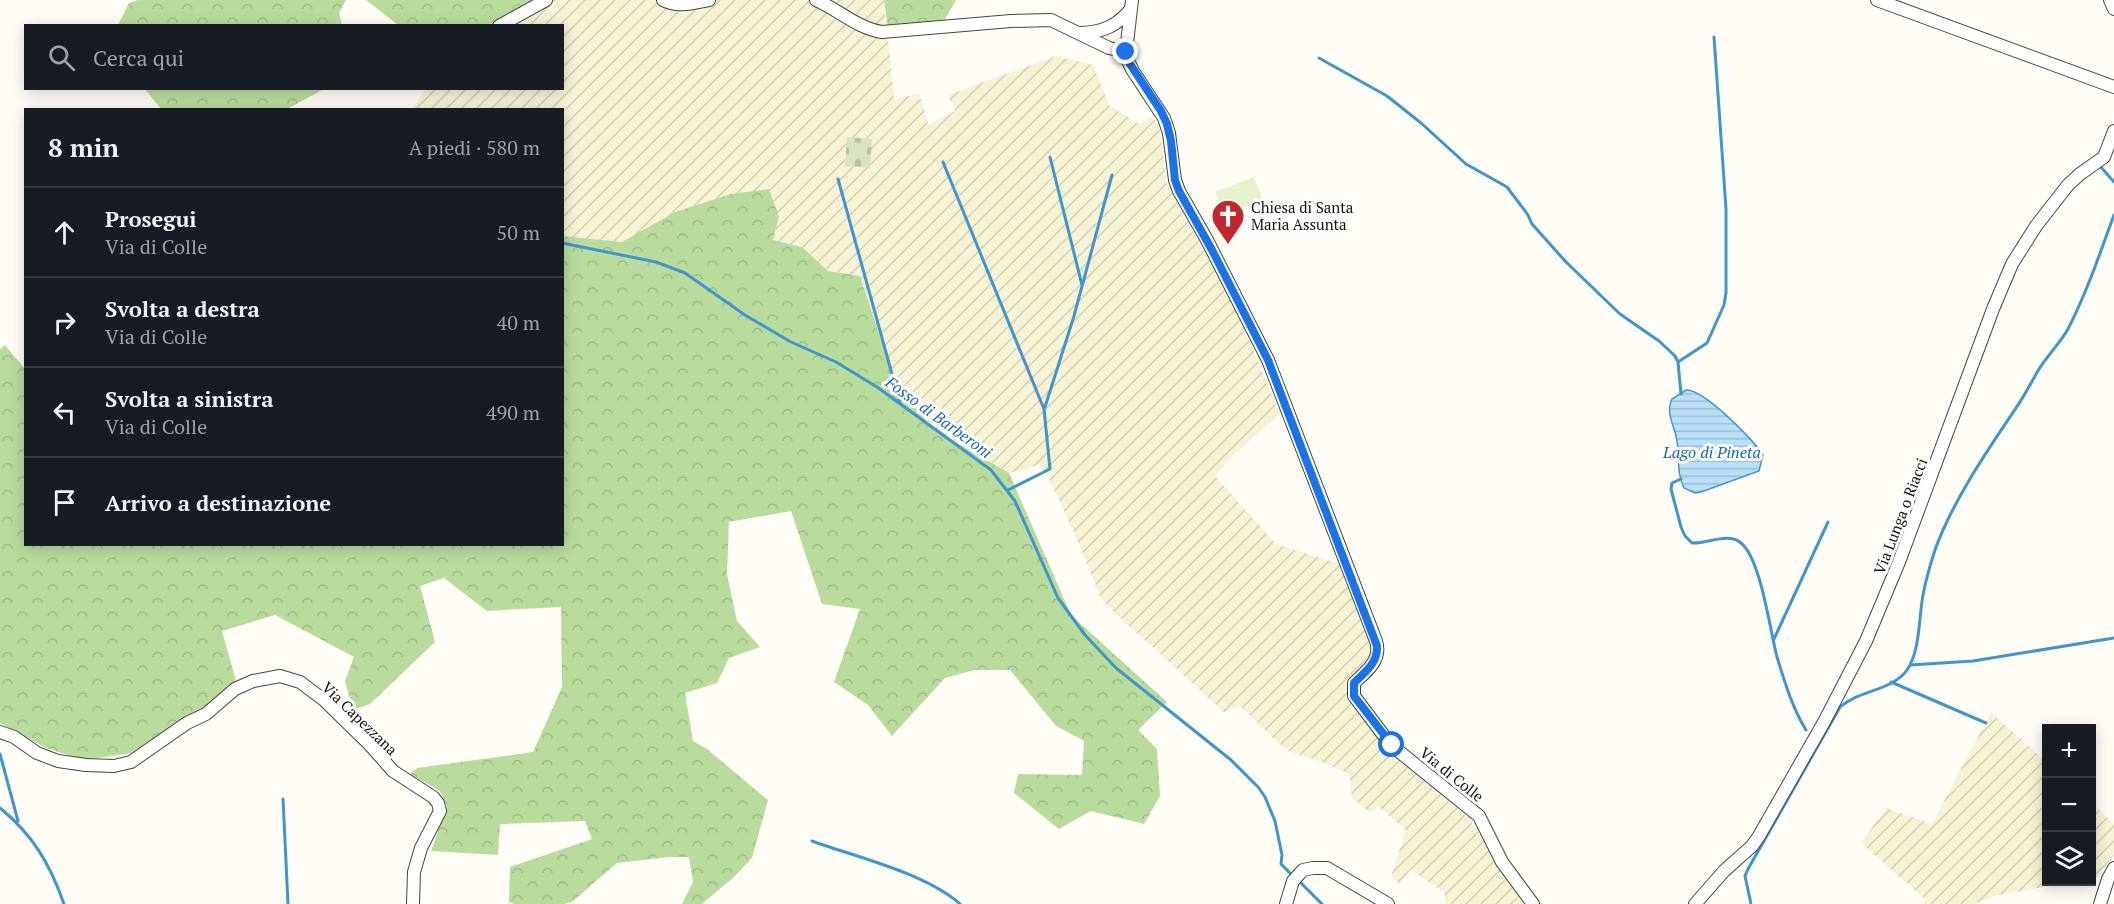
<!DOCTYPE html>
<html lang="it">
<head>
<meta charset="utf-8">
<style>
	:root { --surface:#171b24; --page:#20242c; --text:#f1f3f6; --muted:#9ea1a6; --line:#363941 }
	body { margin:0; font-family:"PT Serif",serif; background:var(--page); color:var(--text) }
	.controls { position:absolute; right:18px; bottom:18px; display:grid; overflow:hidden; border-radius:0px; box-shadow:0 3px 15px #0003 }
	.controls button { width:54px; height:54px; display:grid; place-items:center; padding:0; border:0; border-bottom:2px solid var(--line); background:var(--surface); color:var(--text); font:30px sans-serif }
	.stop { position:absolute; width:18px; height:18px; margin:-14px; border:4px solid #1a73e8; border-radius:50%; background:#fff }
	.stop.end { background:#1a73e8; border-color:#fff; box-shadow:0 2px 6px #0008 }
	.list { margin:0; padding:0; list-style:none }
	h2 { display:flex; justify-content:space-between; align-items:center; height:78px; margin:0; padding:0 24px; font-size:26px }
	h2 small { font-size:20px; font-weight:400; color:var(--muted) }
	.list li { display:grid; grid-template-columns:39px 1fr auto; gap:18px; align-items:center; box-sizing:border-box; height:90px; padding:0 24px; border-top:2px solid var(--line) }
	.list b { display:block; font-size:22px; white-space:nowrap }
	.list p { margin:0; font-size:20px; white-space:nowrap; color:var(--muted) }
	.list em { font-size:20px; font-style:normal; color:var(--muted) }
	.icon { flex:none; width:33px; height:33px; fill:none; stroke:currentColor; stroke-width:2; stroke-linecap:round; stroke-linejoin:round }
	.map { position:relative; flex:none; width:2114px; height:904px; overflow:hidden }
	.search { position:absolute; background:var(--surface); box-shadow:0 3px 15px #0003; left:24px; top:24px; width:540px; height:66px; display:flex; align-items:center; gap:15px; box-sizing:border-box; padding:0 21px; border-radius:0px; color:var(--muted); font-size:22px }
	.panel { position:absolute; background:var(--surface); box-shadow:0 3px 15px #0003; left:24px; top:108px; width:540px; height:438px; border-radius:0px }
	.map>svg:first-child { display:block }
	.farmland { fill:url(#farmland-furrows) }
	.forest { fill:url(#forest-crowns) }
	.cemetery { fill:url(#cemetery-stones) }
	.pitch { fill:#e6f2cf }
	.water { fill:url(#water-rules); stroke:#3f96cf; stroke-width:1.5 }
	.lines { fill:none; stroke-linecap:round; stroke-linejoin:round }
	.stream { stroke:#3f96cf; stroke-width:3 }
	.minor-casing { stroke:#444; stroke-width:14 }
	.minor { stroke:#fff; stroke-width:12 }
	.route { stroke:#1a73e8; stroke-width:8 }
	.labels { text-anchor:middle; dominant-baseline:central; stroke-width:6; stroke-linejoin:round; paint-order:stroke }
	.poi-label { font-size:15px; fill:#111; stroke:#fff; text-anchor:start }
	.street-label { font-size:15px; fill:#111; stroke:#fff }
	.water-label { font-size:16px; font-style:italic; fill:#1768a6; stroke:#fff }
</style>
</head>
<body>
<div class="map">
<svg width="2114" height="904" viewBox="0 0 2114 904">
	<defs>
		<pattern id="farmland-furrows" width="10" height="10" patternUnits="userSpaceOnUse" patternTransform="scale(1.5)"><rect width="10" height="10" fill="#f6f3d4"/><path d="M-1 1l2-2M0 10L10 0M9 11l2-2" fill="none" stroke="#d2cfb5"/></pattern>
		<pattern id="forest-crowns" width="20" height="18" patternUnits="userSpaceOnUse" patternTransform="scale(1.5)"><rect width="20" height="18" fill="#b9dc9c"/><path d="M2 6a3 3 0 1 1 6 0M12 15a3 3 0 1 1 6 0" fill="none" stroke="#9ebc85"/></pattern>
		<pattern id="cemetery-stones" width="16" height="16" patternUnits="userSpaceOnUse" patternTransform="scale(1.5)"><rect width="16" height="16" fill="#d9e3c4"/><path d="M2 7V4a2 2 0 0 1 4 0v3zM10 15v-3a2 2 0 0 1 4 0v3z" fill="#b9c2a7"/></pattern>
		<pattern id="water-rules" width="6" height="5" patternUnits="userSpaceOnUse" patternTransform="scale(1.5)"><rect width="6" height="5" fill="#b9e0f7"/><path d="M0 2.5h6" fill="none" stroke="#9ebfd3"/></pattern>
	</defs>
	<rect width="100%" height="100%" fill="#fffdf5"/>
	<path class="farmland" d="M545,0H884L894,99L919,94L929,125L955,111L948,95L1056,56L1093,65L1109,105L1139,124L1151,117L1159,124L1167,184L1235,306L1280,414L1231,457L1215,476L1276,544L1339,564L1369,636L1371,651L1363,666L1349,681L1347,700L1382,744L1469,818L1525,904H1446L1444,892L1411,870L1399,884L1391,876L1406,830L1378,806L1370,813L1352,798L1349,774L1322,762L1287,751L1239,705L1225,713L1102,601L1077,539L1049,479L1039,465L1009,473L936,431L897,388L860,276L828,271L802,247L773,240L779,217L640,233L622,242L563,236L562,110H411L426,89L562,88V26L505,25Z
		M1991,712L2046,762V882H2072L1998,895L1974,904H1921L1926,900L1861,843L1886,808L1932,824Z
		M2092,803L2114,824V855L2097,877L2092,878Z"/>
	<path class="forest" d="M138,0H346L339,13L342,25H118L129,3Z
		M366,0H543L485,26L398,25Z
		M884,0H956L944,21L888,29Z
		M145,89H324L287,109H161Z
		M769,189L779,217L773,240L802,247L828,271L860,276L897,388L936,431L1009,473L1071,615L1167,702L1138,730L1157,749L1160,796L1144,824L1091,811L1059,829L1014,793L1018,774L1082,775L1084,741L1056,726L1010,670H975L945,678L892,736L868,705L834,682L860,609L822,604L791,511L729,522L727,574L737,621L760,647L729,658L717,683L685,693L693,741L707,749L768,800L752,858L734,877L702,904H682L693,882L689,857H669L617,863L572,902L564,904H514L509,902L510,867L592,839L585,821L500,824L498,855L431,851L447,806L440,791L410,774L417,768L533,752L562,687L561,607L487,611L444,578L420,586L435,642L370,704L353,710L345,681L354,657L275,615L222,631L236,681L207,707L132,753L84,760L46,748L0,723V349L5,345L25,369L26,544H562L563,236L622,242L675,212L731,194Z"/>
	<path class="cemetery" d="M847,137L872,139L870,168L845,166Z"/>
	<path class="pitch" d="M1254,177L1263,200L1224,215L1215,192Z"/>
	<path class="water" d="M1686,390C1704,389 1752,439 1763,455L1759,471L1701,492L1695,493L1684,488C1676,472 1680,458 1677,441C1675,426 1665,414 1672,399Z"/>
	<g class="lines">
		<path class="stream" d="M1319,58L1387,96L1421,123L1466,164L1507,187L1528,215L1532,224L1566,262L1620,314L1659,341L1675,356L1678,362L1681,394
			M1050,157L1082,285
			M943,162L1044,409L1050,469L1008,490
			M2100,166L2114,182
			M838,179L900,403
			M562,243L656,262L685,273L745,315L791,342L836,362L877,387L991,470L1015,501L1058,598L1085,635L1116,668L1231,760L1258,787L1265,797L1275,821L1282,855L1281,864L1293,876
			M1678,362L1707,343L1724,305L1726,293V209L1714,37
			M1045,407L1074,316L1112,175
			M1681,479L1672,483L1671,489L1681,527L1685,536L1692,543C1707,544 1728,532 1741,543C1761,559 1770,631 1777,657C1785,683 1792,707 1806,730
			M1774,639L1828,522
			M1910,665L1973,661L2114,638
			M1891,682L1986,723
			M0,754L18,821
			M283,799L288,904
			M0,808C33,835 50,864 64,904
			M812,841C856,857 925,873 960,904
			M1298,880L1322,904
			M1751,904L1745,876L1748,869L1840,707C1859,690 1892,691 1907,670C1920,652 1919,616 1923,595C1926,579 1931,562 1936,547C1956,495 1988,450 2018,405C2026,393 2032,381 2039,369C2048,355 2060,343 2068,329C2087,292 2100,253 2114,215"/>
		<defs>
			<path id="minor" d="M663,0C678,8 693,3 709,0
				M816,0C839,10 857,28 882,32L1011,21L1051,20L1109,48L1126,52L1132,0
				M1877,0L2114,87
				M2110,0L2114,9
				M499,26L546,0
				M1081,33C1103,32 1117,26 1131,9
				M1126,52L1127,59L1133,71L1164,118L1169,133L1175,180L1179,191L1207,240L1268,360L1376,641C1382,660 1367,671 1354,683V696L1391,745L1479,816L1502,862L1533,904
				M0,732L14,737L37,753L58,761L86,765L114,766L131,762L187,723L206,714L235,689L253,681L280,676L300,682L324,700L370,745L393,771L433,797L438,803L440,811L421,848L414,872L413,904
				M1286,904L1293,881L1303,870L1313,868H1327L1388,904
				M1695,904L1724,871L1752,846L1759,836L1824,722L1866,641L1899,562L1993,309L2012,264L2036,226L2068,185L2080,174L2104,157L2114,131
				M2100,904L2108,879L2114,868"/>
		</defs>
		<use href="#minor" class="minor-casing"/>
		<use href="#minor" class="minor"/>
	</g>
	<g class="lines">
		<path class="route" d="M1126,52L1130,64L1161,111L1167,124L1171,141L1175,180L1179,191L1212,250L1268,360L1377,646C1378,663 1365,672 1354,683V696L1392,745"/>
	</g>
	<defs>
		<symbol id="church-pin" viewBox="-11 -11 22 30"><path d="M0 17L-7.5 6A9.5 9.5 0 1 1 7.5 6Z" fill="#c4262e" stroke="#fff"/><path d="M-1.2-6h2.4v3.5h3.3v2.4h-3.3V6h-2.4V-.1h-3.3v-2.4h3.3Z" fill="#fff"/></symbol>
	</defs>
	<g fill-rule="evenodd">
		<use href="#church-pin" x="1209" y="197" width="38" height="52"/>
	</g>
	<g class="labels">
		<g class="poi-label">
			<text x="1251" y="207">Chiesa di Santa<tspan x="1251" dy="17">Maria Assunta</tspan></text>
		</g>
		<g class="street-label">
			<text transform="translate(1900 516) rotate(-69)">Via Lunga o Riacci</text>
			<text transform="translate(360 718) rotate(44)">Via Capezzana</text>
			<text transform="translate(1452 774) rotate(39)">Via di Colle</text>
		</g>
		<g class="water-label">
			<text transform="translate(939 417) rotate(36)">Fosso di Barberoni</text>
			<text x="1712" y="452">Lago di Pineta</text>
		</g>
	</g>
</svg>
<div class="controls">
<button>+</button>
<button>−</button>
<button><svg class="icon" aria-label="layers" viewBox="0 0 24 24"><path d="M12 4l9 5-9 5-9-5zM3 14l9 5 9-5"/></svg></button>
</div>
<div class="stop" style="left:1392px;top:745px"></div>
<div class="stop end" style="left:1126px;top:52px"></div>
<div class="search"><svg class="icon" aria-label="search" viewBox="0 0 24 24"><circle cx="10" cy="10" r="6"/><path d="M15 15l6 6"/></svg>Cerca qui</div>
<section class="panel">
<h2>8 min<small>A piedi · 580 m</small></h2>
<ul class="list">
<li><svg class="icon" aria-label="ahead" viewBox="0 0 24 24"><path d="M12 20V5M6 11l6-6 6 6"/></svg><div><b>Prosegui</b><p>Via di Colle</p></div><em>50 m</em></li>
<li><svg class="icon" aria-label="right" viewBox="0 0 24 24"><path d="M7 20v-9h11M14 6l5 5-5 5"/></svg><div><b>Svolta a destra</b><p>Via di Colle</p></div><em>40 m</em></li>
<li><svg class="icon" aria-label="left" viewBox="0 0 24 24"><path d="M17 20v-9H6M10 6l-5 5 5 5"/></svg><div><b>Svolta a sinistra</b><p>Via di Colle</p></div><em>490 m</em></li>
<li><svg class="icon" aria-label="arrive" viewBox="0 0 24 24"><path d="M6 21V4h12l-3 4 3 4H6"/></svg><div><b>Arrivo a destinazione</b></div></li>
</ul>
</section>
</div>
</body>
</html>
